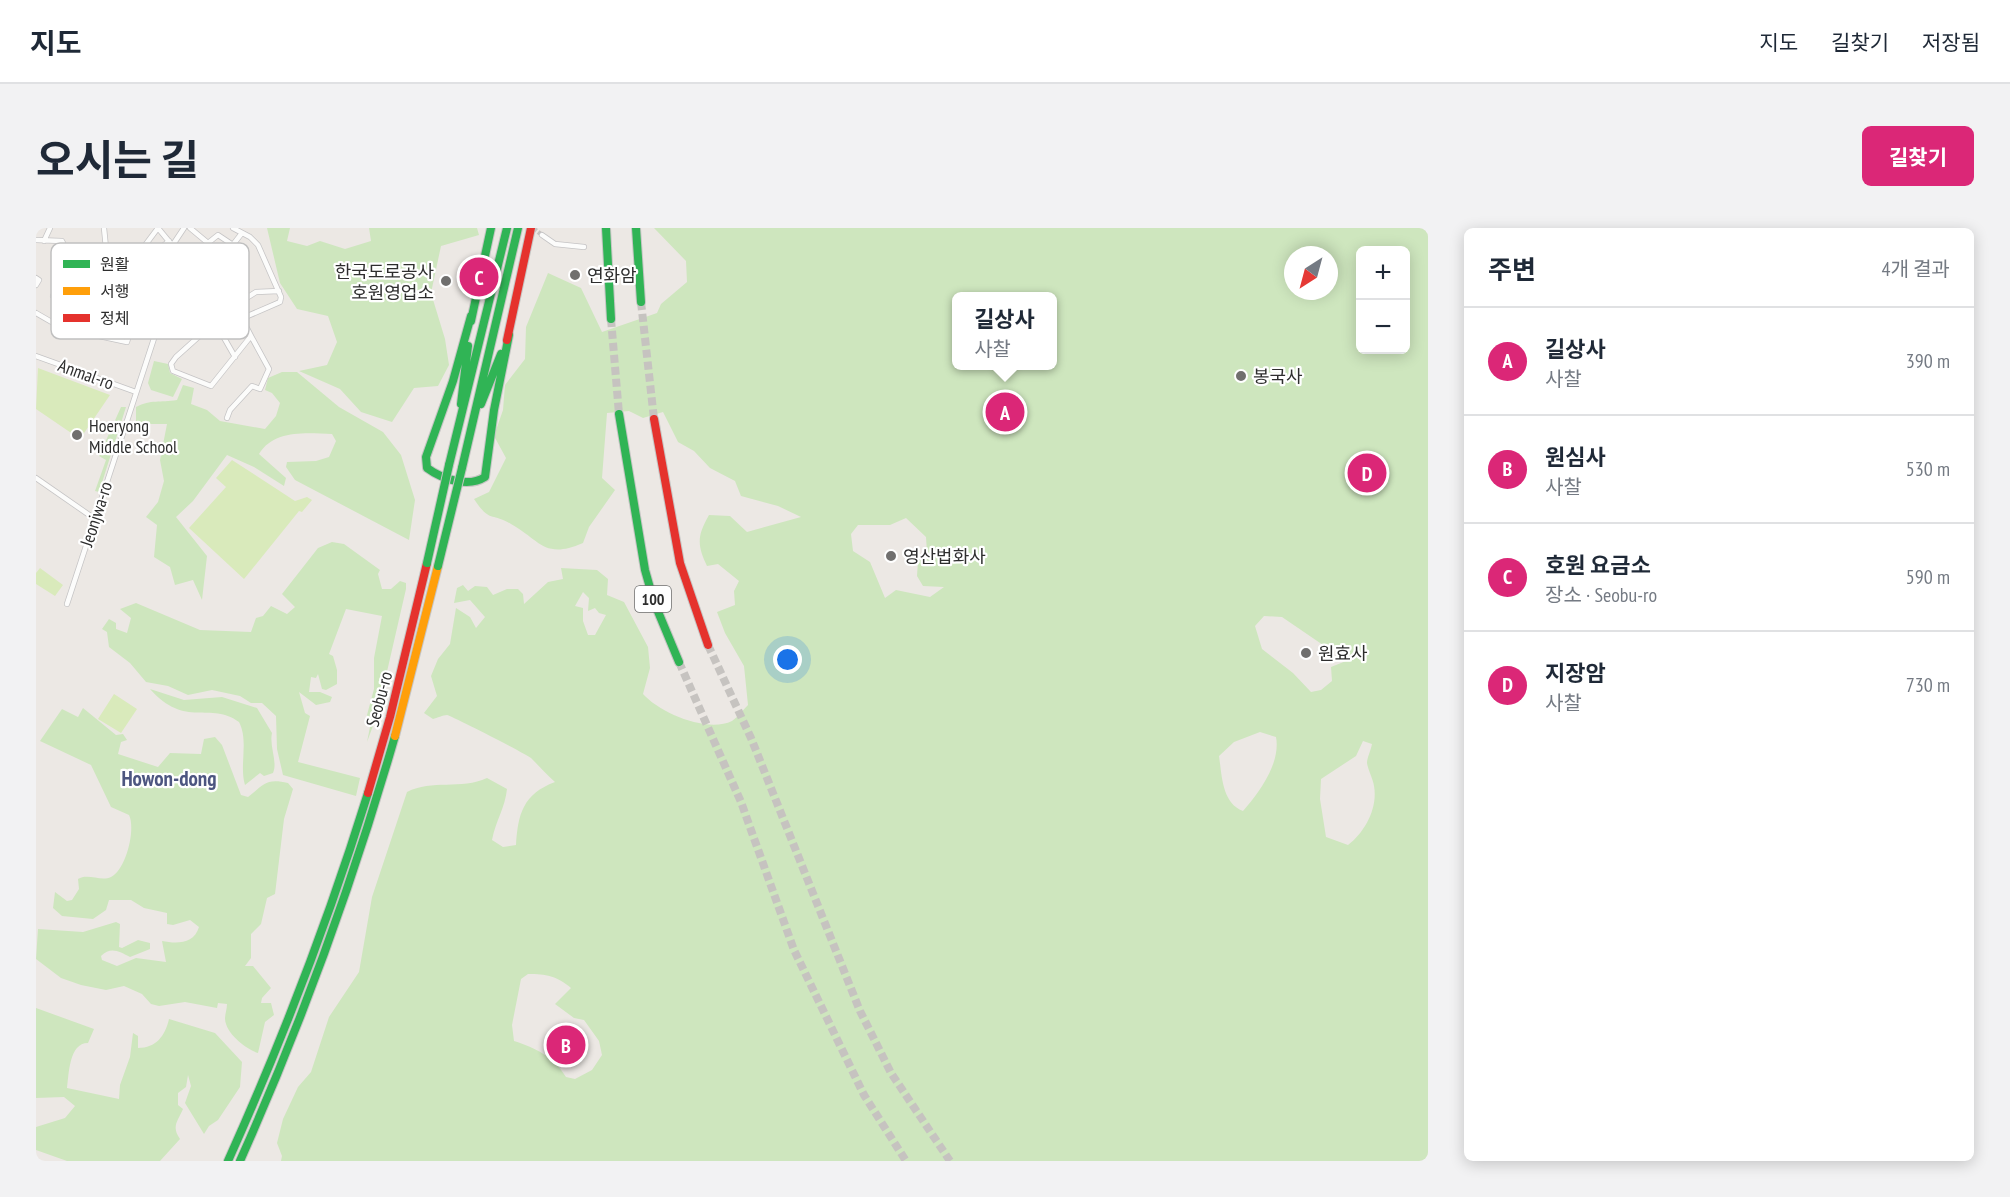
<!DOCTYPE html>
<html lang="ko">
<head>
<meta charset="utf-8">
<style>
	:root { --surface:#fff; --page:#f2f2f3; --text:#1f2937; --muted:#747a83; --line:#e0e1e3; --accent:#db2777 }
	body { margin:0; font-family:"PT Sans Narrow","Noto Sans KR",sans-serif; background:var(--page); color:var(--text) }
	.controls { position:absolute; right:18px; top:18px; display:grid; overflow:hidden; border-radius:9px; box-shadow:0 3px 15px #0003 }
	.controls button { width:54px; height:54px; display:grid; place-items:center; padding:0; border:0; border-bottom:2px solid var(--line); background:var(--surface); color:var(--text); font:30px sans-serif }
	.compass { position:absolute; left:1248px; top:18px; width:54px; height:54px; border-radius:50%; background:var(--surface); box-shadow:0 3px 15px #0003; rotate:216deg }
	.you { position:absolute; left:752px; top:432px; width:21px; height:21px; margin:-15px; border:4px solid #fff; border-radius:50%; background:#1a73e8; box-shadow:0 0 0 9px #1a73e833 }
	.badge { display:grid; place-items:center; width:39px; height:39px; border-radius:50%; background:var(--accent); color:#fff; font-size:20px; font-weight:700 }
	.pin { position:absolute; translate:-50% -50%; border:3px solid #fff; box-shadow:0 2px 6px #0006 }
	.popup { position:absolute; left:916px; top:64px; width:105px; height:78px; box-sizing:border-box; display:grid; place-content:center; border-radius:9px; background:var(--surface); filter:drop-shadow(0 2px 4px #0005); font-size:20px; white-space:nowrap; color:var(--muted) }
	.popup b { font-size:22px; color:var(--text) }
	.popup::after { content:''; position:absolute; left:50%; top:100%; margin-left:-12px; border:12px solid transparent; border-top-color:var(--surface) }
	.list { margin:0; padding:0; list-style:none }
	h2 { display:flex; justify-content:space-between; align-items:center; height:78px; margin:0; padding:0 24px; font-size:26px }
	h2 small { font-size:20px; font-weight:400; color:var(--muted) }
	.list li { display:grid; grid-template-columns:39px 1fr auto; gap:18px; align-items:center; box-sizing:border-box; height:108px; padding:0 24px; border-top:2px solid var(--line) }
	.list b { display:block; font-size:22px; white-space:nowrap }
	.list p { margin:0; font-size:20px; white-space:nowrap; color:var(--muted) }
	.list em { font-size:20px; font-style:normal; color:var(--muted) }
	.map { position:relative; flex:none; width:1392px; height:933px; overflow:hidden; border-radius:9px }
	header { display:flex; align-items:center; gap:36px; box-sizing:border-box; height:84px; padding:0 30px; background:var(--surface); border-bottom:2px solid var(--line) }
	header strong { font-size:28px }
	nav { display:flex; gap:33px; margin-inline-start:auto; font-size:21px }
	.intro { display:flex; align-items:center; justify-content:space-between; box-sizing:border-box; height:144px; padding:0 36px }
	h1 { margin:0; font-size:42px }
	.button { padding:15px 27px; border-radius:9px; background:var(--accent); color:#fff; font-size:21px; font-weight:700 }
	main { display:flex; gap:36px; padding:0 36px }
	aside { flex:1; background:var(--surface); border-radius:9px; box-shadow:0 3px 15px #0003 }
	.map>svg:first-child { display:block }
	.green { fill:#cee6be; fill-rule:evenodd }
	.pitch { fill:#d9eabb }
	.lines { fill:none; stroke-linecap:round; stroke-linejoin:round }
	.street-tunnel { stroke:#c6c3c0; stroke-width:4.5; stroke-dasharray:4.5 2; stroke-linecap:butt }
	.highway-tunnel { stroke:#c6c3c0; stroke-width:8; stroke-dasharray:8 4; stroke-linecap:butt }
	.street-casing { stroke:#c5c4c5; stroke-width:6 }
	.fast-casing { stroke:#c6c5c4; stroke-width:10 }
	.slow-casing { stroke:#c6c5c4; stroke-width:10 }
	.jam-casing { stroke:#c6c5c4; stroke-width:10 }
	.street { stroke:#fcfcfb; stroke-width:4.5 }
	.fast { stroke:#30b455; stroke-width:8 }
	.slow { stroke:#ff9f0a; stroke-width:8 }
	.jam { stroke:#e5322d; stroke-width:8 }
	.fast-bridge-casing { stroke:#c6c5c4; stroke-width:10; stroke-linecap:butt }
	.fast-bridge { stroke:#30b455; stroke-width:8 }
	.poi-dot { fill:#706f6e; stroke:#fff; stroke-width:2 }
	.labels { text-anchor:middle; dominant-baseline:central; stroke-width:4.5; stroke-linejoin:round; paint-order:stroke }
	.shield { fill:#fff; stroke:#6d6d6d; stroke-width:1.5 }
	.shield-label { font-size:16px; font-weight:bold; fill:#2e2e2e }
	.poi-label { font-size:18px; fill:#2e2e2e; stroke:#fff; text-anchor:start }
	.street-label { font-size:18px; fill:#2e2e2e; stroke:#fff }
	.quarter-label { font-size:21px; font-weight:bold; fill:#4d5680; stroke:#fff }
	.key { fill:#fff; stroke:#c0c0c0; stroke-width:1.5 }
	.key-label { font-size:16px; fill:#2e2e2e }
</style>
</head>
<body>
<header>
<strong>지도</strong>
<nav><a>지도</a><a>길찾기</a><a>저장됨</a></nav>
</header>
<div class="intro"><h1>오시는 길</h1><a class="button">길찾기</a></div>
<main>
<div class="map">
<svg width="1392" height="933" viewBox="0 0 1392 933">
	<rect width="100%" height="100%" fill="#ece8e4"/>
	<path class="green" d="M231,0H254L251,13L271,18L284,13L309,21L335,13L333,0H441L443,7L405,18L395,65L409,111L413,137L402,158L378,160L356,194L325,184L304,161L263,143L291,137L301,114L292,88L261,81L244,55Z
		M618,0H1392V933H245L246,928L241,915L247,891L262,859L275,844L293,789L323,744L336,669L371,564C396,551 425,562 451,550L471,561C469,580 460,592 456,612L467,619L480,617C482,586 487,566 519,554C510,546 503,538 495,530C492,527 416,488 411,487C407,487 401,490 397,491L388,485L401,468L395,448L402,431L414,416L420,380L434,389L440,400L449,389L434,372L418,375L421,360L427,357L432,363L439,358L451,359L457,367L471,361H482L487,366L488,376L512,354L527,351L525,340L561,342L572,351L571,367L588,374L612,419L614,440L607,466C624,485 671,505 696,493C702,489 707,482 712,477L708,438L689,405L681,384L699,377L698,363L703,353L682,336L671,338C661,317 661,308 673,287L694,288L711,304L765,289L742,278L705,268L699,253L674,240L658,223L642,214L627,184L607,190L593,183L571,185L566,250L579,262L553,299L547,315C508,332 504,312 475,296C454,284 454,295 438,271L453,264L470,230L458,208L467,182L469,157L489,131L490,99L512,45L545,60L566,104L621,85L625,76L651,54L650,33ZM1324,22H1370V122H1324ZM1257,27H1293V63H1257ZM921,68H1017V138H921ZM870,290L890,309L891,324L882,333L881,348L887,358L908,359L894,369L860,362L849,370L834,334L817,323L815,306L822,297H854ZM547,364L553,370L552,383L559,380L563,385L570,387L559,407H552L547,393V380L539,378ZM1228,388L1246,389L1287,417L1303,420L1314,428L1310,433L1295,439L1296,453L1285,462L1275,464L1257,445L1226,421L1219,398ZM1224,504L1240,509C1245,535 1223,565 1207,583C1186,575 1186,548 1183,528L1198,514ZM1327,513L1336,516C1335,522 1331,530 1331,535C1332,542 1337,551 1338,558C1342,580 1329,604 1312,617L1290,609L1284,571L1285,551L1320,528ZM492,746C510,746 521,748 535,760L519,776L538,790L548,792L563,813L566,827L556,842L539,851L530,849C518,829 500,820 478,813L476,797L485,751Z
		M118,133L132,136L134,145L146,151L137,169L115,162L112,155Z
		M246,144H261L303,179L347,204L365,227L379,272L373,312L259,252L250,239L251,234L280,233L293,229L300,213L296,206C271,205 238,201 223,226L250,250L248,258L218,239L191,227L157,273L140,289L171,328L166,372L157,352L139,357L134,339L118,329L121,297L110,289L122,274L128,253L124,232L131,196H100V179C115,171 124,175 141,172L147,157L158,160L155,176L171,182L184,193L229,201L240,188L244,175L236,165L229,162L232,150Z
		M85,179H90L63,264L59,263L70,232L63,228Z
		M296,314L308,316L344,342L342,346L346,361H355L364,353L370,355V361L341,487L331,514L334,499L331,487L338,461V430L346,388L310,381L293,426L297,428L301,442V456L290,462L286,461L282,446L280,450L275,449L273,464H284L296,469L294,474L280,477L263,464L269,485L274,488L262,534L324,550L320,568L247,547L241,521L240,488L226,475H215L204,468L176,462L152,467L132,458L110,454L94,435L73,419L71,404L66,401L73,391L80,395V401L91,405L95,390L84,381L100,375L164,402L215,404L220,390L227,388L235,378L251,386L259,379L246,366L282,320Z
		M114,461L148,472L186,469L221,480L236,505C233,518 242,534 237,545L228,548L224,545L209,557C203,537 213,513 203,494C175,473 149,501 114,461Z
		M47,480L80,507L87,506L91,512L85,514L82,526L122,539L134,525L165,526L168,511L179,509L186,517L205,567L212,569C228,557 229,550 252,555L257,561L248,591L239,666L231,670L225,696L215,706V730L209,738H217L235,760L226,770L225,775H235L238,787L229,794L222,825C210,821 190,806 189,791C189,786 191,781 191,776L182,775L181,780L149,774L123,778L115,776L106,766L88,758L70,762L45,757L25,750L0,731L2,701L47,704L80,694L84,696L83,719L86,720L102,712L114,715V721L94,729C84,724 75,718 65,728L66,732L81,738L100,730L130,734L126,713C141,716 158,716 163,699L154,692L137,697L131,696V685L108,680L95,672H73L70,682L57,691L26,688L17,680L19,664L31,673L36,672L43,661L42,651C52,645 65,654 75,649C90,642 100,601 93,587L75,579L55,537L4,513L26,481L42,489Z
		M0,780L58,801L52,815C33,815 33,846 31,860L83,871L84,857L94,829L97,805L102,808V820C120,820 129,808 133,791L179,805L206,834L204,859L182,892L173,898L168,906L149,875L155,858L152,847L150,859L142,865V877L147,881C142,893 135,898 144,911L124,933H31L0,922V899L29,890L39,878L28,869L0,870Z"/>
	<path class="pitch" d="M2,140L74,167L44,211L0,181Z
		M196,232L259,273L271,269L276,272L266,284L263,283L208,351L153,300L190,259L180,250Z
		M4,340L27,357L19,368L0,356V345Z
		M78,466L101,481L85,505L62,491Z"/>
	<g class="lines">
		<path class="street-tunnel" d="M497,0L506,7"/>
		<path class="highway-tunnel" d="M605,74L618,191
			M575,91L583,186
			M672,417L715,510L824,783L855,845L914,933
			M643,434L705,574L758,722L828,867L870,933"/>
		<defs>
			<path id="street" d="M122,0L140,22L163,34L188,56L215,108L175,158L137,143L135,136L140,129L179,94
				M154,0L172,15L182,7L197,17
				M197,0L214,9L222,17L245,69L244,74L207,90
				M506,7L519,16L548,19
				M0,12L26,13L43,47
				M8,13L14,0
				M136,18L148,0
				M71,34L95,36L122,0
				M139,44L163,66L199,129
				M105,49L110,32L133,13
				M0,50L3,52L0,57
				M161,63L206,5
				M17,68L29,48L66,49
				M201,76L220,64L243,63
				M27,79L62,94L66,79
				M0,85L26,100L91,114L98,90L66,79L69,62L66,49L71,30L68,0
				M0,128L100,164
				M191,190L194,182L216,158L224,161L233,141L215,108
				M0,250L59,291
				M31,376L146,25"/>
			<path id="fast" d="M570,0L575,91
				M600,0L605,74
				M435,88L417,153L390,229L391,240C406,251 432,260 449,249L458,182L473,107
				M435,93L455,0
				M425,176L432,118
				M445,176L465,126
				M583,186L609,342L618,374L643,434
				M413,237L471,0
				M426,240L482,0
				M192,933C246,813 293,691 332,565
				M204,933C266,794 317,654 359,508"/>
			<path id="slow" d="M359,508L402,338"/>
			<path id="jam" d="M471,112L495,0
				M618,191L644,335L672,417
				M332,565L354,489L391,335"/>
		</defs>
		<use href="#street" class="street-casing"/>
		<use href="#fast" class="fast-casing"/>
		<use href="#slow" class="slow-casing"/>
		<use href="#jam" class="jam-casing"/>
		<use href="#street" class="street"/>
		<use href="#fast" class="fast"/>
		<use href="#slow" class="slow"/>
		<use href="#jam" class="jam"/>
		<defs>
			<path id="fast-bridge" d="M391,335L413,237
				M402,338L426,240"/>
		</defs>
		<use href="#fast-bridge" class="fast-bridge-casing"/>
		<use href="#fast-bridge" class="fast-bridge"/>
	</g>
	<g class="poi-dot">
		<circle cx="539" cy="47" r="6"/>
		<circle cx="410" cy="53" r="6"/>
		<circle cx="1205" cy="148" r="6"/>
		<circle cx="41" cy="207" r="6"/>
		<circle cx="855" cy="328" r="6"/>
		<circle cx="1270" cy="425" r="6"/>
	</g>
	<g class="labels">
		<rect class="shield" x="599" y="358" width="36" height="26" rx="4.5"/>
		<g class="shield-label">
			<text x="617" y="371">100</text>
		</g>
		<g class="poi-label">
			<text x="398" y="43" text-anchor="end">한국도로공사<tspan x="398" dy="21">호원영업소</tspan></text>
			<text x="551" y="47">연화암</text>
			<text x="1217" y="148">봉국사</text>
			<text x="53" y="197">Hoeryong<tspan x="53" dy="21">Middle School</tspan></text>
			<text x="867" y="328">영산법화사</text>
			<text x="1282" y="425">원효사</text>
		</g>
		<g class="street-label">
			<text transform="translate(50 146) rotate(20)">Anmal-ro</text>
			<text transform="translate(60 286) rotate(-72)">Jeonjwa-ro</text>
			<text transform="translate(343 471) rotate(-75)">Seobu-ro</text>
		</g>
		<g class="quarter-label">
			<text x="133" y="550">Howon-dong</text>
		</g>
	</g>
	<rect x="15" y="15" width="198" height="96" rx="9" class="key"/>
	<rect x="27" y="32" width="27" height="8" fill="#30b455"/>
	<rect x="27" y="59" width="27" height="8" fill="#ff9f0a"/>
	<rect x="27" y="86" width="27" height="8" fill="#e5322d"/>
	<g class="key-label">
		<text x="64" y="42">원활</text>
		<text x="64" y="69">서행</text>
		<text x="64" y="96">정체</text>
	</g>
</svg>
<div class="controls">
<button>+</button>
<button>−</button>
</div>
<svg class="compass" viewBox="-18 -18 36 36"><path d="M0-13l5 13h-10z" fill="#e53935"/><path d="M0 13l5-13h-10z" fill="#747a83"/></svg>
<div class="you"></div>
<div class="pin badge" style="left:969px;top:184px">A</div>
<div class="popup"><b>길상사</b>사찰</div>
<div class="pin badge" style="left:530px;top:817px">B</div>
<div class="pin badge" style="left:443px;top:49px">C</div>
<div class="pin badge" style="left:1331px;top:245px">D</div>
</div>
<aside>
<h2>주변<small>4개 결과</small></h2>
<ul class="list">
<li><span class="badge">A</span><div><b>길상사</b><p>사찰</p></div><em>390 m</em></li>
<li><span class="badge">B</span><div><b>원심사</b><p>사찰</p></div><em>530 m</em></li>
<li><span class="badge">C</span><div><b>호원 요금소</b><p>장소 · Seobu-ro</p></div><em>590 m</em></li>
<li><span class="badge">D</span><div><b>지장암</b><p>사찰</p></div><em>730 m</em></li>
</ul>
</aside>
</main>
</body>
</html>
